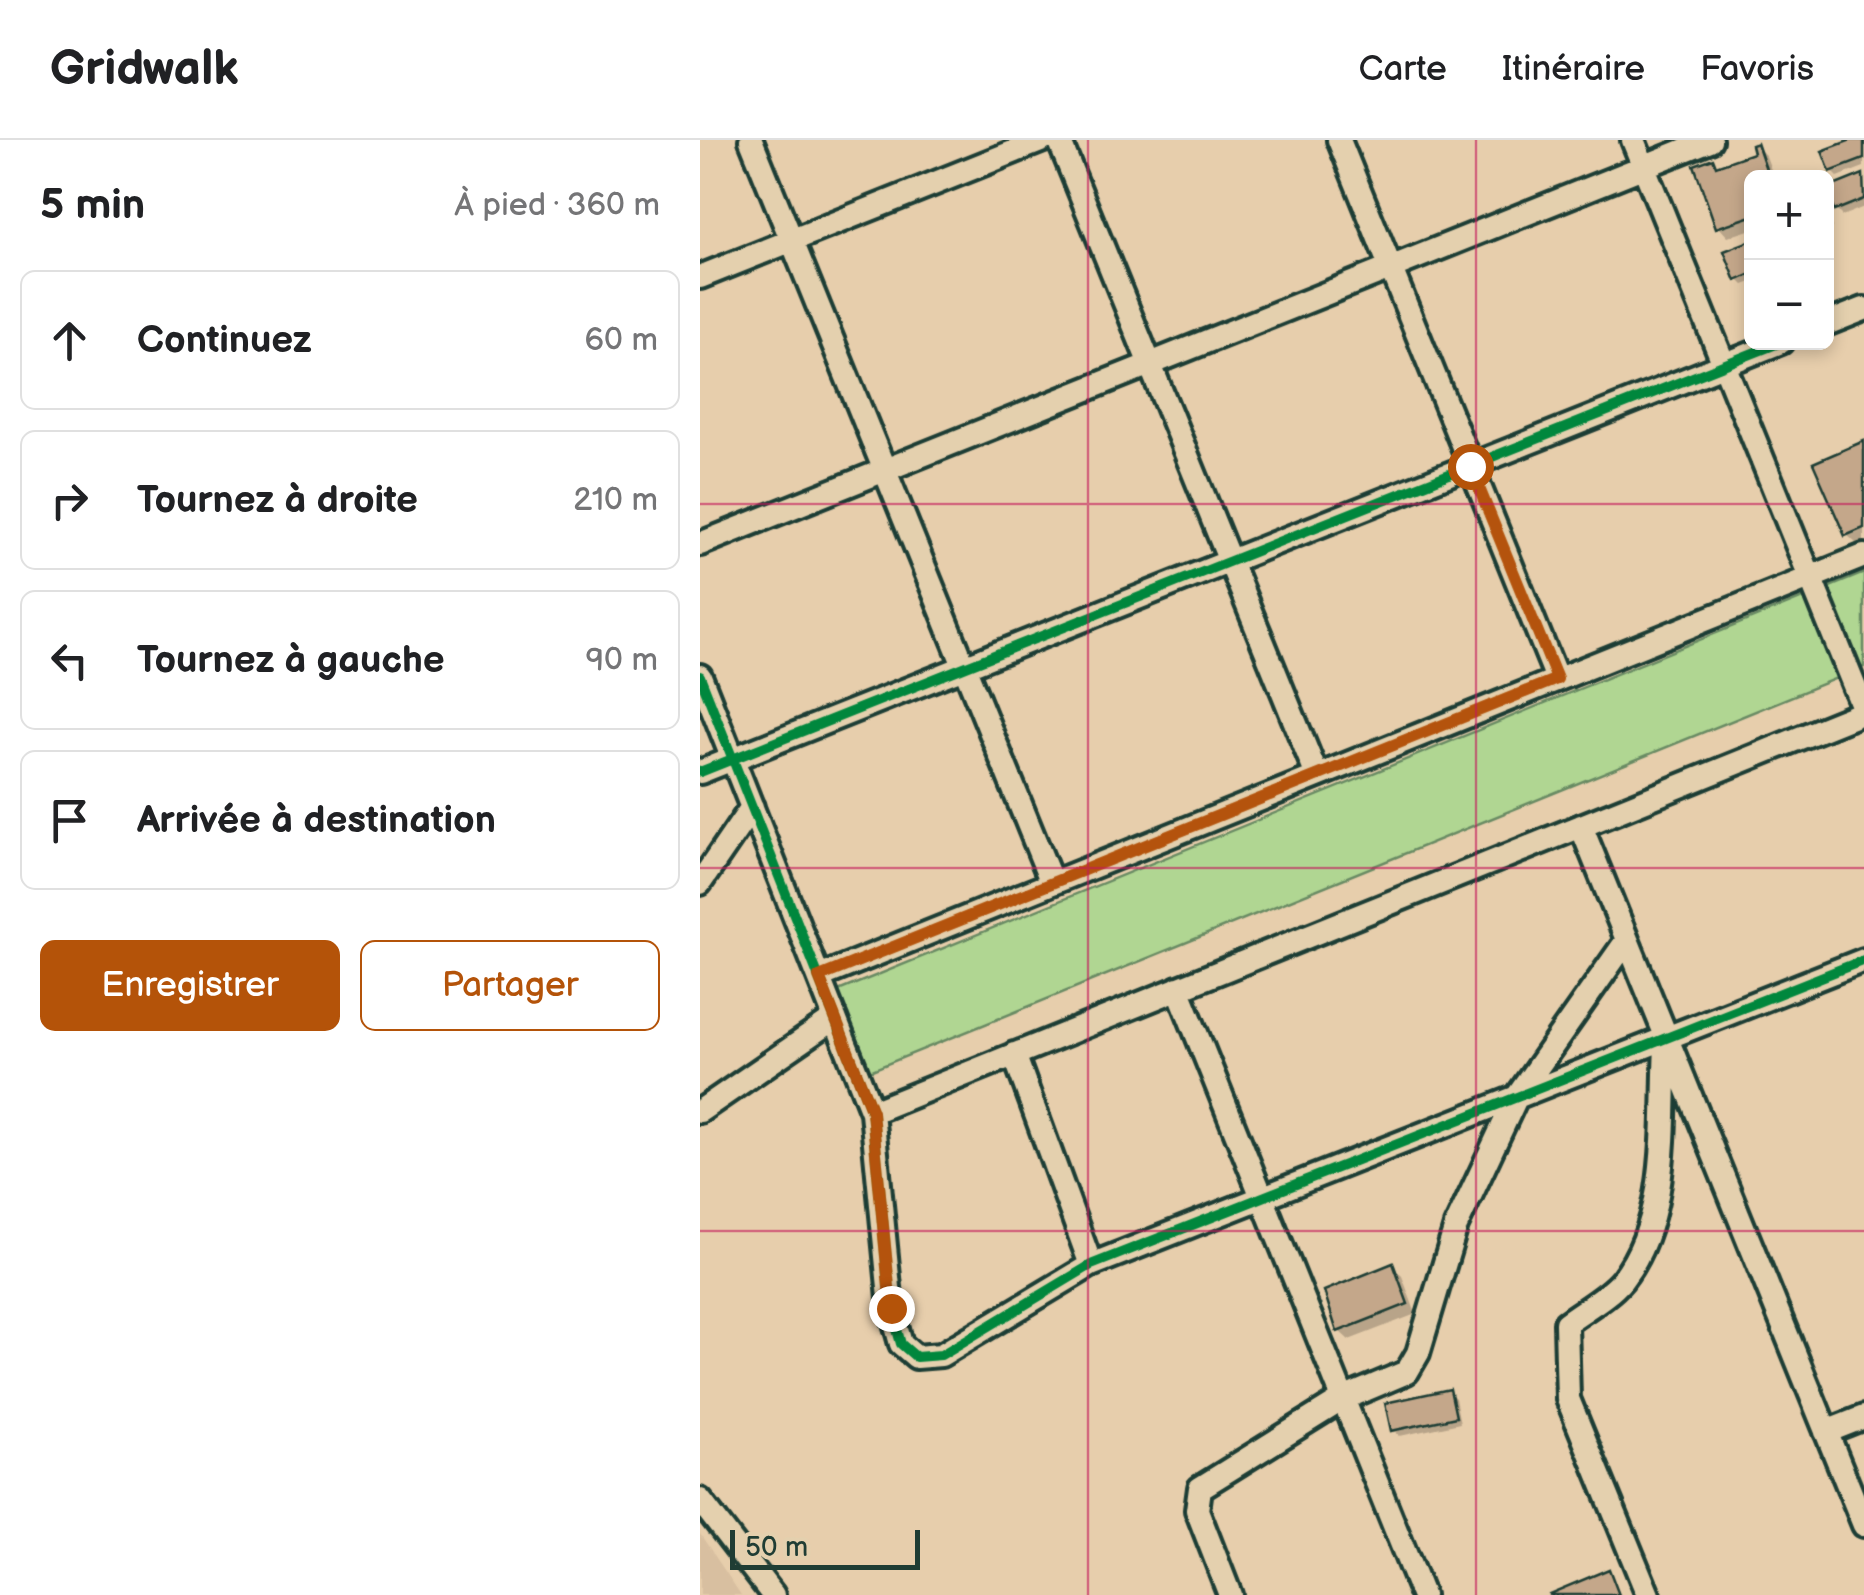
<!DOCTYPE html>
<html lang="fr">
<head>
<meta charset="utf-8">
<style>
	:root { --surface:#fff; --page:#f2f2f2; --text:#202124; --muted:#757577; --line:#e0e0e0; --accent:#b45309 }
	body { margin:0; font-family:"Balsamiq Sans",sans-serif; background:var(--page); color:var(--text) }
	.controls { position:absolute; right:30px; top:30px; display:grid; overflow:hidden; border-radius:15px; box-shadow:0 5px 15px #0003 }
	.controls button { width:90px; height:90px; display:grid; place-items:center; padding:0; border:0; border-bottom:2px solid var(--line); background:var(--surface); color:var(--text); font:50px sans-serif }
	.scale { position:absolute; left:30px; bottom:25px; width:190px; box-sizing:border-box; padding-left:10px; border:5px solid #1f3d34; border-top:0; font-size:28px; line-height:35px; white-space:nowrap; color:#1f3d34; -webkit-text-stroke:8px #e4d0ae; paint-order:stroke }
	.stop { position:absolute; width:30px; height:30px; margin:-22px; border:8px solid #b45309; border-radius:50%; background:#fff }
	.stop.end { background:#b45309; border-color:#fff; box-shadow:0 2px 10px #0008 }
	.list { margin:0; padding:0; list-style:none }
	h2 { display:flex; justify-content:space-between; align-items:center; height:130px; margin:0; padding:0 40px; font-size:42px }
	h2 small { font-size:32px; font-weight:400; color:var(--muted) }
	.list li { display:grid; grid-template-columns:65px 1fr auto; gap:30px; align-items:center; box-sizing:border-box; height:140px; margin:0 20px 20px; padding:0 20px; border:2px solid var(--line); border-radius:15px }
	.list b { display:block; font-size:38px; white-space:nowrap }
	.list em { font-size:32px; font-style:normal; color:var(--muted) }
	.actions { display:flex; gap:20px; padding:30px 40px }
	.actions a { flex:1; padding:22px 0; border:2px solid var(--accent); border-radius:15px; text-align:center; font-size:35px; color:var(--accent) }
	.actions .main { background:var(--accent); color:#fff }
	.icon { flex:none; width:55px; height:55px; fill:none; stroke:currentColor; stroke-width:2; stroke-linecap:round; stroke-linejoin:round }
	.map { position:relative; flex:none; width:1164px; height:1455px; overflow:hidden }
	header { display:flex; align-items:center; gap:60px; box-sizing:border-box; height:140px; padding:0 50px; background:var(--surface); border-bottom:2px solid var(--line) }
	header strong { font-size:48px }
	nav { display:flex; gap:55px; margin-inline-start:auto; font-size:35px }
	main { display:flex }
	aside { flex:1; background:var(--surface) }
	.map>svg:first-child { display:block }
	.built { fill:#d8bfa0 }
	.green { fill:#b0d692; stroke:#688a63; stroke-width:2.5 }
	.shadow { fill:#0003 }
	.building { fill:#c4a78a; stroke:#1f3d34; stroke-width:2.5 }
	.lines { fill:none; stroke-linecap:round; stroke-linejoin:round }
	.street-casing { stroke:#1f3d34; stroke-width:30 }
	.street { stroke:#e4d0ae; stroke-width:22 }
	.cycleway-casing { stroke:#e4d0ae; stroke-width:16 }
	.cycleway { stroke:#00873e; stroke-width:10 }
	.route { stroke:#b45309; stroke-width:12 }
	.grid { fill:none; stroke:#c2185b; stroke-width:2.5; stroke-opacity:0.55 }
</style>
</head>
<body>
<header>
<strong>Gridwalk</strong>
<nav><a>Carte</a><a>Itinéraire</a><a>Favoris</a></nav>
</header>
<main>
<aside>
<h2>5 min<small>À pied · 360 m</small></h2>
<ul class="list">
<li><svg class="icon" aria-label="ahead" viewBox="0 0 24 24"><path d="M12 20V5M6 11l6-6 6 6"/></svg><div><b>Continuez</b></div><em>60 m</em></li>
<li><svg class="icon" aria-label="right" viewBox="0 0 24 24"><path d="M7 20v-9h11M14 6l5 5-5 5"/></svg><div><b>Tournez à droite</b></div><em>210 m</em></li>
<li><svg class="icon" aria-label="left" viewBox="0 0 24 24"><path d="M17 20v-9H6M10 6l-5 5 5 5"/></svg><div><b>Tournez à gauche</b></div><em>90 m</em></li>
<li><svg class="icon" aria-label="arrive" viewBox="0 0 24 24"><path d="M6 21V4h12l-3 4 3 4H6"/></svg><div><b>Arrivée à destination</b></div></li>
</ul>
<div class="actions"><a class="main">Enregistrer</a><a>Partager</a></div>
</aside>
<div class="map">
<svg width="1164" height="1455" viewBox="0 0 1164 1455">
	<rect width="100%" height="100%" fill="#e7ceac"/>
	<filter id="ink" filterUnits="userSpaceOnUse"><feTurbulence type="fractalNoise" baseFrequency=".01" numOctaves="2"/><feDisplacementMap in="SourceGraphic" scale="20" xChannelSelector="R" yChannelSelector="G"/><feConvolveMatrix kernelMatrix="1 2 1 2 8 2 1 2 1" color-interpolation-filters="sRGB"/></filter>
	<g filter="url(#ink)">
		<path class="built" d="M0,1394L41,1455H0Z"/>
		<path class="green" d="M1164,433V527L155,937L121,858Z"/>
		<path class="shadow" d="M1158,0H1164V27L1138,37L1132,31Z
			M1056,6L1066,16L1074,38H1052V89L1028,97L1019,87L1013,21L1019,28L1057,14Z
			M1162,37L1164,67L1142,76L1136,70Z
			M1126,70L1132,88L1126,89Z
			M1052,103V142L1044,145L1038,139Z
			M1164,303V401L1157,404L1147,395Z
			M692,1126L702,1136L716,1174L649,1200L639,1191Z
			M749,1252L755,1258L760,1283L700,1296L693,1290Z"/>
		<path class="building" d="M1151,0H1164V19L1130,32L1122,11Z
			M1057,3L1069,38H1052V76L1016,88L994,25L1013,18L1016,26L1053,13L1051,5Z
			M1163,34L1164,59L1134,71L1126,49Z
			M1052,100V134L1036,141L1024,111Z
			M1164,301V388L1145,396L1113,323Z
			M693,1123L708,1164L637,1192L624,1151Z
			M750,1249L756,1277L691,1291L685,1263Z
			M909,1429L919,1455H849V1454Z"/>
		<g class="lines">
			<defs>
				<path id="street" d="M51,0L352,743
					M359,0L617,636
					M639,0L857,539
					M933,0L1164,570
					M0,137L343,0
					M1126,184L1164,169
					M0,404L1010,0
					M0,536L172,972L191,1168L201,1204L216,1217L241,1215L391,1125L1164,820
					M0,632L1081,202
					M881,686L1164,1385
					M0,743L52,667
					M119,837L1164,416
					M478,848L722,1455
					M314,914L391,1125
					M0,971L135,878
					M172,972L1164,572
					M1126,1292L1164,1277
					M0,1360L73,1455
					M530,1455L497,1370L500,1348L643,1259L707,1232L718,1213L756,1086L816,958L927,800
					M948,1455L868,1259L866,1183C883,1170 908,1157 922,1140C971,1077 962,982 966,906"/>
			</defs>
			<use href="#street" class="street-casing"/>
			<use href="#street" class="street"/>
			<defs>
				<path id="cycleway" d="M0,536L172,972L191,1168L201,1204L216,1217L241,1215L391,1125L1164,820
					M0,632L1081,202"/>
			</defs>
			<use href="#cycleway" class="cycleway-casing"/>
			<use href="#cycleway" class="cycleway"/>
		</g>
	</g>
	<g class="lines" filter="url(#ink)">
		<path class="route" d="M191,1168L172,972L119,837L857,539L770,326"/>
	</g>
	<path class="grid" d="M388,0V1455M776,0V1455M0,364H1164M0,728H1164M0,1091H1164"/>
</svg>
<div class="controls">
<button>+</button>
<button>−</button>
</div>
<div class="scale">50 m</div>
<div class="stop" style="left:770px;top:326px"></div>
<div class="stop end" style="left:191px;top:1168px"></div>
</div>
</main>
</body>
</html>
